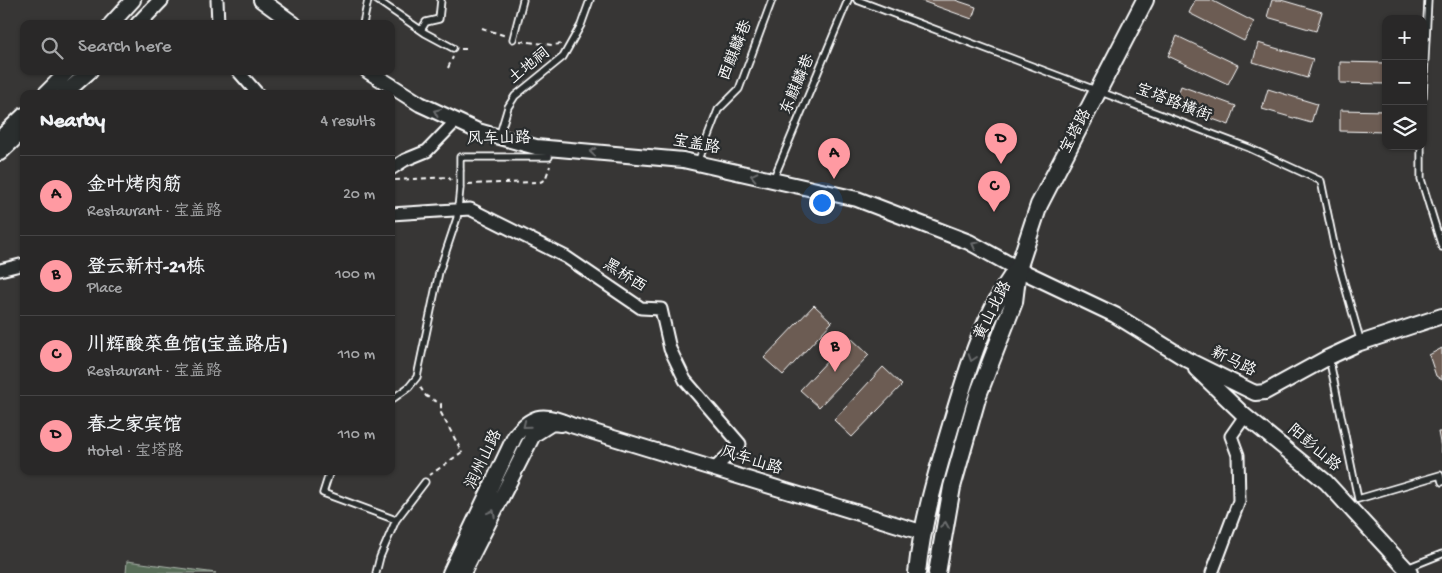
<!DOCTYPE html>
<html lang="en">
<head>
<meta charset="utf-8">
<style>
	:root { --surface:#292828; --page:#353434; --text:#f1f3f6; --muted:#a5a6a8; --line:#454445; --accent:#ff9aa2 }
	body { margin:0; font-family:"Gochi Hand","LXGW WenKai TC",sans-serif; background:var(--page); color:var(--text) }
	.controls { position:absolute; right:15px; top:15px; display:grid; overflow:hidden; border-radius:10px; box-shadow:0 1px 4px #0004 }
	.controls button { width:45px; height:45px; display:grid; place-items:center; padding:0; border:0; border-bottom:1px solid var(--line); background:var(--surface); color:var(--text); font:25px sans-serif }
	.you { position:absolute; left:821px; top:202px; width:18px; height:18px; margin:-12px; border:4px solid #fff; border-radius:50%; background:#1a73e8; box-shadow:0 0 0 8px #1a73e833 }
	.badge { display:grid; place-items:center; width:32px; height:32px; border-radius:50%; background:var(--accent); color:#111; font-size:16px; font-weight:700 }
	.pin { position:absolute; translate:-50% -41px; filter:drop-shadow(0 1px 2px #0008) }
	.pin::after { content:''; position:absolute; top:26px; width:18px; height:15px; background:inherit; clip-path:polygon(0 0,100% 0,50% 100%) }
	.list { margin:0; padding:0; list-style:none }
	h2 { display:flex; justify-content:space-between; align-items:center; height:65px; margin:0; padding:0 20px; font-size:21px }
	h2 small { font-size:16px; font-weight:400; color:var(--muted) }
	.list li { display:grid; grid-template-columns:32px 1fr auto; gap:15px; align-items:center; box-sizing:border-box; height:80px; padding:0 20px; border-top:1px solid var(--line) }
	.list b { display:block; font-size:19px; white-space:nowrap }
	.list p { margin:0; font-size:16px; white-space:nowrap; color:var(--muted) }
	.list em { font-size:16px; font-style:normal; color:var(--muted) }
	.icon { flex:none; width:28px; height:28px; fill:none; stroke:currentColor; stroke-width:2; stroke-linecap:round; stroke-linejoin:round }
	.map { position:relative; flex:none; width:1442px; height:573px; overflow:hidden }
	.search { position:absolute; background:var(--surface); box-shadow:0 1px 4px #0004; left:20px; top:20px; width:375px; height:55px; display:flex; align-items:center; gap:12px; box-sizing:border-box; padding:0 18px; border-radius:10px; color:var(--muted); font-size:19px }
	.panel { position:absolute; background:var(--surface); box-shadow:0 1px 4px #0004; left:20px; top:90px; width:375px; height:385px; border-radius:10px }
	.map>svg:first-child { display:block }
	.green { fill:#586d59; stroke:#acb6ac }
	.building { fill:#6c5c53; stroke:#fff }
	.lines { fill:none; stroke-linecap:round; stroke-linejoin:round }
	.service-casing { stroke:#fff; stroke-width:9 }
	.minor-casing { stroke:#fff; stroke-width:15 }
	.tertiary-casing { stroke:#fff; stroke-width:18 }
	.secondary-casing { stroke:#fff; stroke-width:20 }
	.path { stroke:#fff; stroke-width:2; stroke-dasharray:5 4; stroke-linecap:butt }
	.service { stroke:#2a2d2e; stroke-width:5.5 }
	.minor { stroke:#2a2d2e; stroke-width:11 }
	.tertiary { stroke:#2a2d2e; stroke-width:14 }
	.secondary { stroke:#2a2d2e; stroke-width:16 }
	.service-bridge-casing { stroke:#fff; stroke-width:9; stroke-linecap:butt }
	.service-bridge { stroke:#2a2d2e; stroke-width:5.5 }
	.oneway { stroke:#6a6c6d }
	.labels { text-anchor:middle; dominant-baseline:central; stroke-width:4.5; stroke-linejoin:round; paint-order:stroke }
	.street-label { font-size:16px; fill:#fff; stroke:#2a2d2e }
</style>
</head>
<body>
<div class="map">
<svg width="1442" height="573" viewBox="0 0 1442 573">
	<rect width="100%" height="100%" fill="#373635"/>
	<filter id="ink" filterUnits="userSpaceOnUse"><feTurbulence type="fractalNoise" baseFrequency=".02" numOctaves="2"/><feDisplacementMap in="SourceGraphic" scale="10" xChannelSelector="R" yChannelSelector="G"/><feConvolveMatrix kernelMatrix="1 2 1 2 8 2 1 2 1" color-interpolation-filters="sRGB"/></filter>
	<g filter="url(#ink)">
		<path class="green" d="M127,561L216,573H126Z"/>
		<path class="building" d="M919,0H955L976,7L972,19Z
			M1195,0H1211L1254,22L1244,41L1189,13Z
			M1272,0H1281L1322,12L1316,31L1267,17Z
			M1177,36L1238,65L1228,84L1168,56Z
			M1258,43L1313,59L1307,78L1253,62Z
			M1340,62L1386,63V84L1340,83Z
			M1181,86L1236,106L1229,125L1174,105Z
			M1268,89L1317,104L1311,123L1262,109Z
			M1340,110L1386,111V132L1340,131Z
			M814,305L832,322L783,375L764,358Z
			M850,337L869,355L819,407L800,390Z
			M1442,348V380L1436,376L1429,355Z
			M883,367L902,385L852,437L834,420Z
			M1438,432H1442V453Z"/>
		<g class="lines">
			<defs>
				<path id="service" d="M377,0L425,33L453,48
					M857,0L1249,148L1321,181L1336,254L1361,343
					M363,24L368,0
					M421,30L426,22L439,19L441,0
					M513,39L523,0
					M1423,97L1428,0
					M499,137L508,107L515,96L563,57L581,25L590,0
					M1421,146V179L1442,247
					M698,162L718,110L739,89L772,0
					M460,170V157H549V148
					M773,180L848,0
					M1329,357L1358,499L1440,475L1442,482
					M391,400L409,387L417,377L439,272L457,218L460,188
					M330,471L323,493L396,520L380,557L376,573
					M396,520L425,482
					M1407,568L1442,554"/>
				<path id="minor" d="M217,0L218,24
					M238,71L258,94
					M391,169L405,160L427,151L456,121
					M391,214L470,209L566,257L641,308L661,309L670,349L685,380L740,444L714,469
					M0,270L24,264
					M1212,573L1239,501L1238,455L1231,436L1245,416"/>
				<path id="tertiary" d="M261,0L294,24
					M111,24L133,0
					M138,24L161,0
					M368,71L420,104L478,131L536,147L683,160L857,199L969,242L1018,269L1115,315L1186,359L1255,393L1265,392L1329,357L1357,344L1442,316
					M45,94L68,71
					M64,94L90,71
					M0,138L24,115
					M0,153L24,130
					M1196,369L1245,416L1326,482L1410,573
					M450,573L515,436C533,413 546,414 571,425L921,532
					M463,573L533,435L552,423L561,424"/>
				<path id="secondary" d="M917,573C922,524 935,479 949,432C966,375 981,319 1016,270
					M937,573L952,487L978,395L1014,302L1018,269L1039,205L1145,0"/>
			</defs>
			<use href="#service" class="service-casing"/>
			<use href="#minor" class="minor-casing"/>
			<use href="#tertiary" class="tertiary-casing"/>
			<use href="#secondary" class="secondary-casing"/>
			<path class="path" d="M482,28L506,36
				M520,41L552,45L562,44
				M461,49H468
				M448,68L453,57
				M395,180L448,177L451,180
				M468,184L540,182L545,180L550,166
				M420,387L426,396L441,404V413L462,452L430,475"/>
			<use href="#service" class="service"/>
			<use href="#minor" class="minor"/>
			<use href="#tertiary" class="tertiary"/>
			<use href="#secondary" class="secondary"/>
			<defs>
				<path id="service-bridge" d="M460,188V170"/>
			</defs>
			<use href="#service-bridge" class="service-bridge-casing"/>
			<use href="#service-bridge" class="service-bridge"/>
		</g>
		<defs><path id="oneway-chevron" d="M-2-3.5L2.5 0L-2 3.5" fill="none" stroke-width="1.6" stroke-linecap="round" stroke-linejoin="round" transform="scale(1.25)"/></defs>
		<g class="oneway">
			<use href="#oneway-chevron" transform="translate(437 112) rotate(-156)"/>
			<use href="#oneway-chevron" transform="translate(593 152) rotate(-175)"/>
			<use href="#oneway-chevron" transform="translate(754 176) rotate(-167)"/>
			<use href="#oneway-chevron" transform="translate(975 245) rotate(-152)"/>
			<use href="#oneway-chevron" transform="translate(972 358) rotate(108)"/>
			<use href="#oneway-chevron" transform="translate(526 425) rotate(141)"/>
			<use href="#oneway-chevron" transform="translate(492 513) rotate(-62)"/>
			<use href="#oneway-chevron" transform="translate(945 525) rotate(-81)"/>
		</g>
	</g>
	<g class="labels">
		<g class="street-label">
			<text transform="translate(737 51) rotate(-68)">西麒麟巷</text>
			<text transform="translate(530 67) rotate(-39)">土地祠</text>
			<text transform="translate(799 85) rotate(-67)">东麒麟巷</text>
			<text transform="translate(1173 104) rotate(21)">宝塔路横街</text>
			<text transform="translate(1077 132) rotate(-62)">宝塔路</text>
			<text transform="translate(499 140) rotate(-1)">风车山路</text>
			<text transform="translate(696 146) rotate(10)">宝盖路</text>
			<text transform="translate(624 277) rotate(33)">黑桥西</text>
			<text transform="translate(994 311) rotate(-63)">黄山北路</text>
			<text transform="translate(1233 363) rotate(26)">新马路</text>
			<text transform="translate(1313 449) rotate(40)">阳彭山路</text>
			<text transform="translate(485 460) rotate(-64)">润州山路</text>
			<text transform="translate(751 462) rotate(17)">风车山路</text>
		</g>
	</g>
</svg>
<div class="controls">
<button>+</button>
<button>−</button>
<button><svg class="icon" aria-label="layers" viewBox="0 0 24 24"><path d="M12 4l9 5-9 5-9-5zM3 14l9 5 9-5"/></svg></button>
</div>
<div class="you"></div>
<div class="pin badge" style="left:834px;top:179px">A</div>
<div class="pin badge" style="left:835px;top:372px">B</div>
<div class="pin badge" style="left:994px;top:212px">C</div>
<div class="pin badge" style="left:1001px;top:164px">D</div>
<div class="search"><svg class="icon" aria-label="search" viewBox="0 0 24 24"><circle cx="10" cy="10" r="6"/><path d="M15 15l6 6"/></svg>Search here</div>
<section class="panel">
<h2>Nearby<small>4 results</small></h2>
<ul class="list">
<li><span class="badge">A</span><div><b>金叶烤肉筋</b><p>Restaurant · 宝盖路</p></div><em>20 m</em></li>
<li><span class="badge">B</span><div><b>登云新村-21栋</b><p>Place</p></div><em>100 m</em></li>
<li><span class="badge">C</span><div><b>川辉酸菜鱼馆(宝盖路店)</b><p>Restaurant · 宝盖路</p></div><em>110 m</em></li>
<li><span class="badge">D</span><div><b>春之家宾馆</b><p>Hotel · 宝塔路</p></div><em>110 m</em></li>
</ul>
</section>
</div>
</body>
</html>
